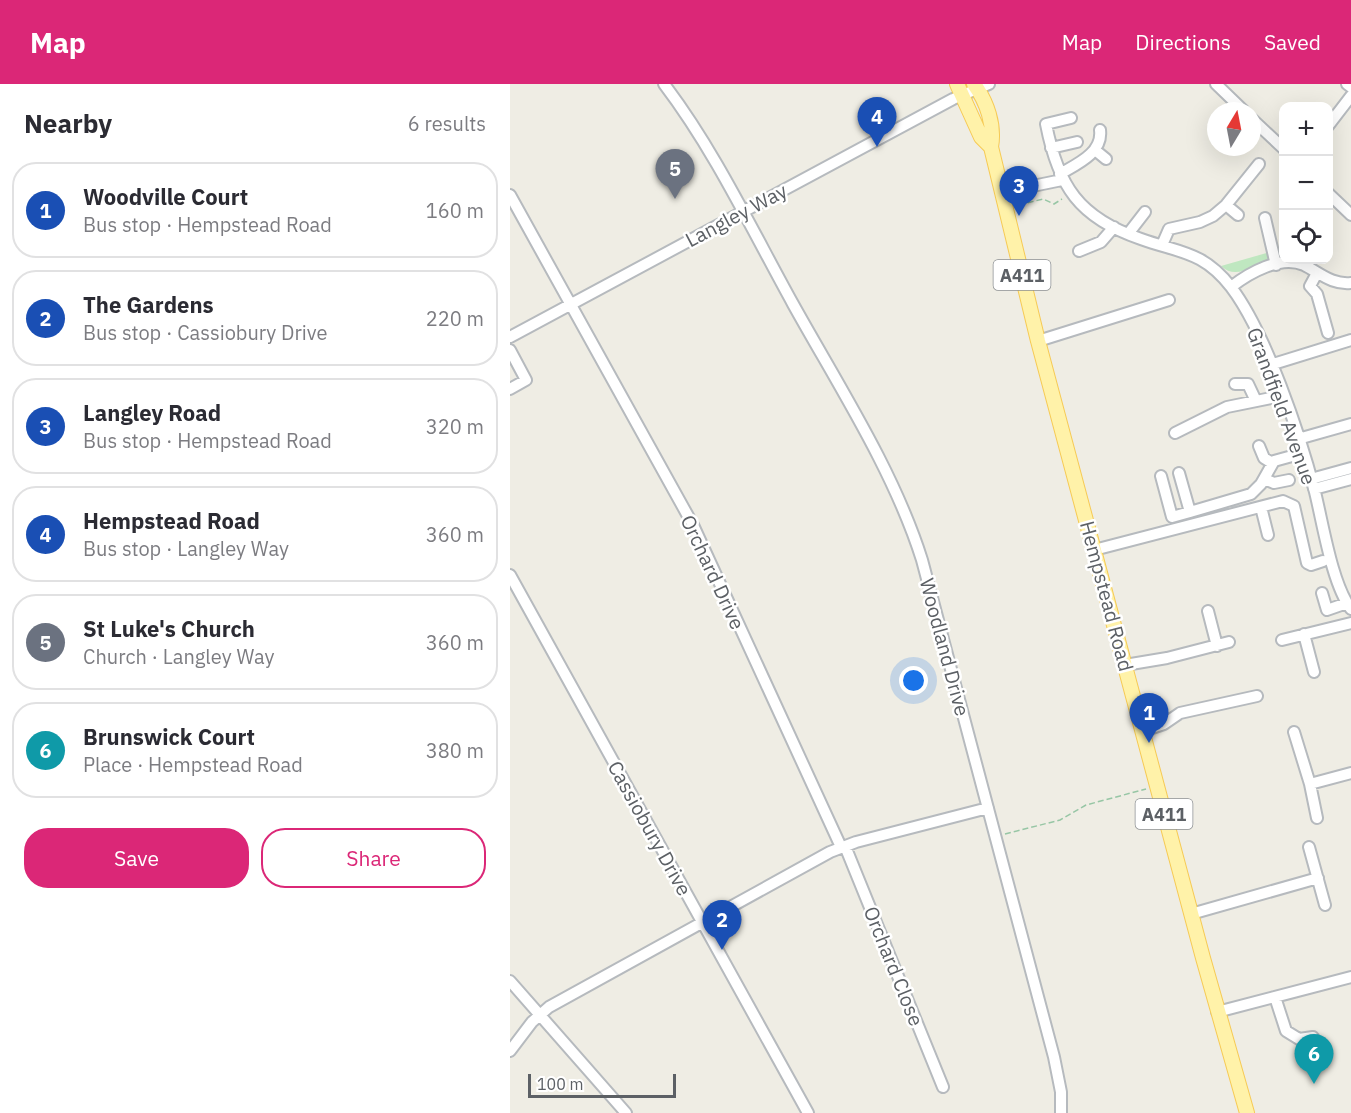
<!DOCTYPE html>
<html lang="en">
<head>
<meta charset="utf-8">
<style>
	:root { --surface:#fff; --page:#f2f2f3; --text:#2b2b33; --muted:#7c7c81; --line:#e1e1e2; --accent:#db2777 }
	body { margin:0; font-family:"IBM Plex Sans",sans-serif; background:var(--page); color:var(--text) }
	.controls { position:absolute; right:18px; top:18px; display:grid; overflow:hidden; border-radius:12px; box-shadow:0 6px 24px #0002 }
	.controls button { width:54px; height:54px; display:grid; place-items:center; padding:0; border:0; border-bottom:2px solid var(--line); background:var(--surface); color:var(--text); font:30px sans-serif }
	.compass { position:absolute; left:697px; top:18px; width:54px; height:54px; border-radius:50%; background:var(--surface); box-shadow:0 6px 24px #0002; rotate:10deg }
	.scale { position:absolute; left:18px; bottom:15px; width:148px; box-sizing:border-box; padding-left:6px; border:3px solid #5c6065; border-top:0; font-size:16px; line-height:21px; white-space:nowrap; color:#5c6065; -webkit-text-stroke:4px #fff; paint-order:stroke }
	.you { position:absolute; left:404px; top:597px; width:21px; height:21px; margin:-15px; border:4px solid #fff; border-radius:50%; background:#1a73e8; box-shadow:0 0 0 9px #1a73e833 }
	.badge { display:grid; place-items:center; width:39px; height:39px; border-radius:50%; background:var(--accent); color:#fff; font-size:20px; font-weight:700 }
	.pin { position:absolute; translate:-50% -50px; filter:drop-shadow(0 2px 3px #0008) }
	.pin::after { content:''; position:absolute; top:32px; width:21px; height:18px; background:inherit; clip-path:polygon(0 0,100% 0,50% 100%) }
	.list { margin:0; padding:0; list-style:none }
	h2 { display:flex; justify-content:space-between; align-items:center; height:78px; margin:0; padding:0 24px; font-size:26px }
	h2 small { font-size:20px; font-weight:400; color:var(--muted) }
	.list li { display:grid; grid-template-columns:39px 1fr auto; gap:18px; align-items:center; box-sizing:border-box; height:96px; margin:0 12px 12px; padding:0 12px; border:2px solid var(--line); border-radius:24px }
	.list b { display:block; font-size:22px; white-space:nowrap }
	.list p { margin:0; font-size:20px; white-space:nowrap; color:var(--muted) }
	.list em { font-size:20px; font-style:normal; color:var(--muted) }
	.actions { display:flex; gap:12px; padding:18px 24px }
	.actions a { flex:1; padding:14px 0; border:2px solid var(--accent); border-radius:24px; text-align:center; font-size:21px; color:var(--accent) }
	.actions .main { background:var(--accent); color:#fff }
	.icon { flex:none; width:33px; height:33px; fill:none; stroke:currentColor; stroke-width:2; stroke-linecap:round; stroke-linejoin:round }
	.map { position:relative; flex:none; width:841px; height:1029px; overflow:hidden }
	header { display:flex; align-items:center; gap:36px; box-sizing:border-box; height:84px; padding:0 30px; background:var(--accent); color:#fff }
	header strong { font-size:28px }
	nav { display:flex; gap:33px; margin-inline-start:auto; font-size:21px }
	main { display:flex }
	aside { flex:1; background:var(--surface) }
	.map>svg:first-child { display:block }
	.green { fill:#bfe7c0 }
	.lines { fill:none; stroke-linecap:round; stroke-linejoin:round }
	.minor-casing { stroke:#b6babe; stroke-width:14 }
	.major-casing { stroke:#f6ca55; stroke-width:16 }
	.path { stroke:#97c6a5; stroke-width:1.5; stroke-dasharray:6 3; stroke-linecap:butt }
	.minor { stroke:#fff; stroke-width:10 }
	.major { stroke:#fff2a9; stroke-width:14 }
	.labels { text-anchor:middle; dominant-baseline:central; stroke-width:5; stroke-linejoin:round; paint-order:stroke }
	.shield { fill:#fff; stroke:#8d9093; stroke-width:1.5 }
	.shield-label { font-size:18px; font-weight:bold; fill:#5c6065 }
	.street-label { font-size:20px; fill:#5c6065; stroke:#fff }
</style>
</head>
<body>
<header>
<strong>Map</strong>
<nav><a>Map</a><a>Directions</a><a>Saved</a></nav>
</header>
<main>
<aside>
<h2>Nearby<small>6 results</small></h2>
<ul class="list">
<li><span class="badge" style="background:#1a4fb4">1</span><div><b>Woodville Court</b><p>Bus stop · Hempstead Road</p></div><em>160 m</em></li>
<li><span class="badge" style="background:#1a4fb4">2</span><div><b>The Gardens</b><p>Bus stop · Cassiobury Drive</p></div><em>220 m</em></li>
<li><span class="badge" style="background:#1a4fb4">3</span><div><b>Langley Road</b><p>Bus stop · Hempstead Road</p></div><em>320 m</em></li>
<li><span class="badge" style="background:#1a4fb4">4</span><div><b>Hempstead Road</b><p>Bus stop · Langley Way</p></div><em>360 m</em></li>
<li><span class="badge" style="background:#6b7280">5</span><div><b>St Luke's Church</b><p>Church · Langley Way</p></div><em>360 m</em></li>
<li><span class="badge" style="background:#0f9aa8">6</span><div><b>Brunswick Court</b><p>Place · Hempstead Road</p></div><em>380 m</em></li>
</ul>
<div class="actions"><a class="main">Save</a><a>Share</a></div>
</aside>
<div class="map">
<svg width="841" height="1029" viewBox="0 0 841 1029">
	<rect width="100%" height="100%" fill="#efede4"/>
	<path class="green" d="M760,168L762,175C743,180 727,197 711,182Z"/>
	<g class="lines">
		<defs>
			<path id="minor" d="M154,0C205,67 242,146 283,220C328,301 384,387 412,476L544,973L551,1008V1029
				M706,0L734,27
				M837,0L841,3
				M561,34L536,40C548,102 569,134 631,155C670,169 693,167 721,203C756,249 790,351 805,408C813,440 822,500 841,525
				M742,35L774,65
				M818,42L841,12
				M541,64L567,58
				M585,66L596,75
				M550,90C567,80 593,69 590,46
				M518,103L552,96
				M818,109L841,131
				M0,111L183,441L331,763
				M716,121L728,131
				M755,134L766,181
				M618,150L635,128
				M652,161L659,145L690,138L703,132L716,121L749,80
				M569,167L591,158L604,143
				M807,189L800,202L807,210L818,249
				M721,203C739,189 770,171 794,181C810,189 822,201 841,199
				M0,253L443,15L479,0
				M528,257L659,216
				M0,266L16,296L0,305
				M760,281L841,256
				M725,300H738L746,317
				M665,349L717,323L761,314L772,308
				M788,355L841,340
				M749,362L754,374L762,379
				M651,392L662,433L680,428L669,389
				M754,395L764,399L779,396
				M801,395L841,384
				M804,405L841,395
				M751,423L758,451
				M680,428L741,410L751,400L764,377L793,369
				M584,466L773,417L784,422L797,479L801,481L813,477
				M0,491L298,1029
				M812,509L817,526L837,519
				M698,527L707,562
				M794,550L804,588
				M772,556L841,539
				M615,581L657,574L719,558
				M633,647L654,640L670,629L747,612
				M784,648L800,700L807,734
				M800,700L841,689
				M335,762L433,1003
				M799,763L815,821
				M681,830L808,794
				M0,897L116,1029
				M765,913L776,947L789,955L803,953
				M707,928L841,893
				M0,967L22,938L39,923L320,768L346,758L478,724"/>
			<path id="major" d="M447,0L471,53L481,63
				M464,0C477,18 485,41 481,63L528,257L693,874L737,1029"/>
		</defs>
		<use href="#minor" class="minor-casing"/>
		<use href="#major" class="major-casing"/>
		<path class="path" d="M509,121L533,115L544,120L552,115
			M495,750L550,736L576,721L636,705"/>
		<use href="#minor" class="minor"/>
		<use href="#major" class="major"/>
	</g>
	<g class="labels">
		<g class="shield">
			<rect x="483.5" y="176" width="57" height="30" rx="4.5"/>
			<rect x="625.5" y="715" width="57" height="30" rx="4.5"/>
		</g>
		<g class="shield-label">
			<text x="512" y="191">A411</text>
			<text x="654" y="730">A411</text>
		</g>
		<g class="street-label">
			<text transform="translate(226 131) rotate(-28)">Langley Way</text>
			<text transform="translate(772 322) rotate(70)">Grandfield Avenue</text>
			<text transform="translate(203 488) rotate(65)">Orchard Drive</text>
			<text transform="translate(597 512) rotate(75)">Hempstead Road</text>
			<text transform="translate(435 563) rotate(75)">Woodland Drive</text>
			<text transform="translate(140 744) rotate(61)">Cassiobury Drive</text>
			<text transform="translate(384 882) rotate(68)">Orchard Close</text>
		</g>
	</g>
</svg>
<div class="controls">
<button>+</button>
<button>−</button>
<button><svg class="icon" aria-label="locate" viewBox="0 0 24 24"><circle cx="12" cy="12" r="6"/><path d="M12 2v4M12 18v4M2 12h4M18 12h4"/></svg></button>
</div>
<svg class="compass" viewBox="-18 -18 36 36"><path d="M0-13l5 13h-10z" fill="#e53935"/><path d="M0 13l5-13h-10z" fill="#7c7c81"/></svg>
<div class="scale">100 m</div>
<div class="you"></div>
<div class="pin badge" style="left:639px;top:659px;background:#1a4fb4">1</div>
<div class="pin badge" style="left:212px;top:866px;background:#1a4fb4">2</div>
<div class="pin badge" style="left:509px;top:132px;background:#1a4fb4">3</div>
<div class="pin badge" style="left:367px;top:63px;background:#1a4fb4">4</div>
<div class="pin badge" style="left:165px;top:115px;background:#6b7280">5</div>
<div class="pin badge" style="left:804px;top:1000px;background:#0f9aa8">6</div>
</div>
</main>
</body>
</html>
